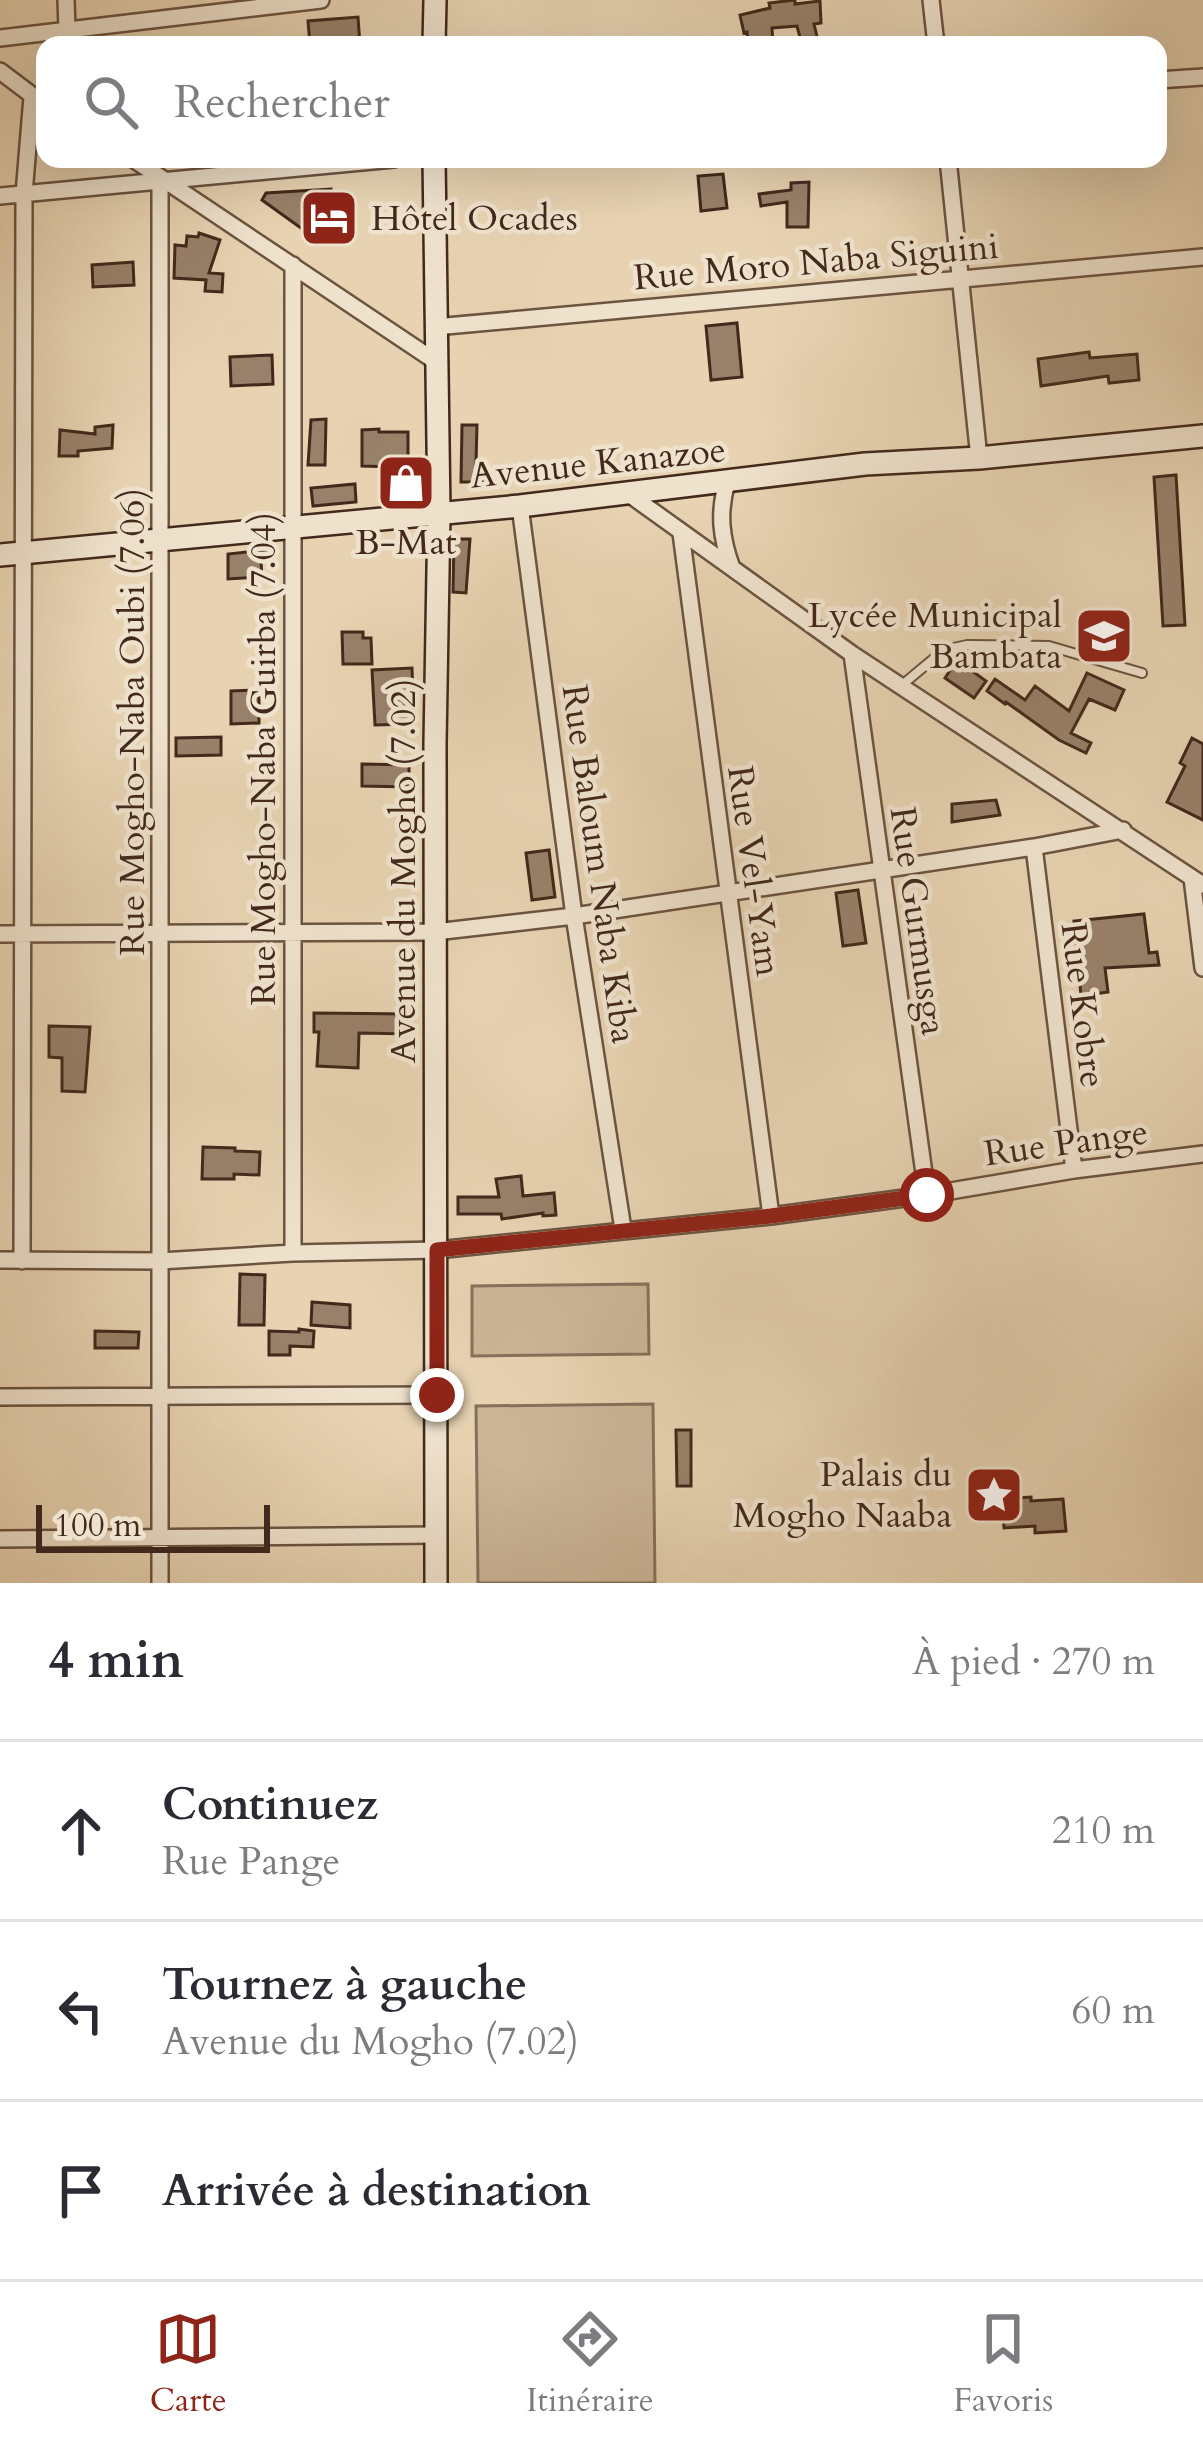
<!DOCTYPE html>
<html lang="fr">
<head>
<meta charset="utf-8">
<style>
	:root { --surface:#fff; --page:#f2f2f3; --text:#2b2b33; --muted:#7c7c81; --line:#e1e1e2; --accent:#8f2418 }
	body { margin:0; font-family:Cardo,serif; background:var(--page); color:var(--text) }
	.scale { position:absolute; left:36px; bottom:30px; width:234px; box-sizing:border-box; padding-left:12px; border:6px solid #43291b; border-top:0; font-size:33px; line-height:42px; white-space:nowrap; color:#43291b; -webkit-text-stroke:9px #efe2cd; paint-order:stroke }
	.stop { position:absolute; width:36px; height:36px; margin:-27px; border:9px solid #8f2418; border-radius:50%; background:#fff }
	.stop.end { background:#8f2418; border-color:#fff; box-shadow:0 3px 12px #0008 }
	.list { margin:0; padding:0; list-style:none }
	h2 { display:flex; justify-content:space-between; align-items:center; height:156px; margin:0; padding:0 48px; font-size:51px }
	h2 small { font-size:39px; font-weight:400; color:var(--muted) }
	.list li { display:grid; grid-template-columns:78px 1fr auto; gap:36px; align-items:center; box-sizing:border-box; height:180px; padding:0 48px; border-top:3px solid var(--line) }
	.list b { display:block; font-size:45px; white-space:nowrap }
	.list p { margin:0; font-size:39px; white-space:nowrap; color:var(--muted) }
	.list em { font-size:39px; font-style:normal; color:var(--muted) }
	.icon { flex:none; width:66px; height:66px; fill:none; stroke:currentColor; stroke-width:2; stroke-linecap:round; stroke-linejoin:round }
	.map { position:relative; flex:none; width:1203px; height:1583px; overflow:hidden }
	.search { position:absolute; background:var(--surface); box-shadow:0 12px 48px #0002; left:36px; right:36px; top:36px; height:132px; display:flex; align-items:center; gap:30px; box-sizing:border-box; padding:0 42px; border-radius:24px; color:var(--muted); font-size:45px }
	.sheet { height:696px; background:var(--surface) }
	nav { display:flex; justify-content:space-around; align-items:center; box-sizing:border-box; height:168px; border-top:3px solid var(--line); background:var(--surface); font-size:33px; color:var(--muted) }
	nav a { display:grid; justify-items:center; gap:6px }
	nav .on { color:var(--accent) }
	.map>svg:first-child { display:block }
	.green { fill:#cbb698; stroke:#87705a; stroke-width:3 }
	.building { fill:#98816a; stroke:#43291b; stroke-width:3 }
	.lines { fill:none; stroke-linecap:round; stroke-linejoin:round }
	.lane-casing { stroke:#6c5441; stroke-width:12 }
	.street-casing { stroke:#6c5441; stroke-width:20 }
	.secondary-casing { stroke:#43291b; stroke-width:26 }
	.lane { stroke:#efe2cd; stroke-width:8 }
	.street { stroke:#efe2cd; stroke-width:15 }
	.secondary { stroke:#efe2cd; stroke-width:21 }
	.route { stroke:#8f2418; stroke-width:15 }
	.labels { text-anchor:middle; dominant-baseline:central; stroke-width:9; stroke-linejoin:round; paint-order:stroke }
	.poi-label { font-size:36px; fill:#43291b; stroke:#efe2cd; text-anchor:end }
	.street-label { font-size:36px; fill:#43291b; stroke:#efe2cd }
</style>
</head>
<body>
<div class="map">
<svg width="1203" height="1583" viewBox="0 0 1203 1583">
	<rect width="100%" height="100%" fill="#e7d3b2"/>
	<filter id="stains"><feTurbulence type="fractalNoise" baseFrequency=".00167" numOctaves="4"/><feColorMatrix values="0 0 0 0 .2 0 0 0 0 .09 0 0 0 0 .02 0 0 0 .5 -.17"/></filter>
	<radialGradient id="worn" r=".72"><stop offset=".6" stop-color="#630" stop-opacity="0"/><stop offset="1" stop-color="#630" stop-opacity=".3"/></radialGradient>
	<path class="green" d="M648,1284L649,1354L472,1356V1286Z
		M653,1404L655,1583H478L476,1406Z"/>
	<path class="building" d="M795,0V4L820,1L821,23L814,24L819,45H802L797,26L772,28L773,45H748L747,32L744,33L740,15L770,8L769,3Z
		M358,17L360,45H310L308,21Z
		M723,174L727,208L701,211L698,176Z
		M809,182L808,227H787V202L761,206L759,194L791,190V183Z
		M331,189L333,242L319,241L262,200L266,193Z
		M199,233L220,240L209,273L223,274L222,292L205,291L206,280L174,278L175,245L186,246L187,236L198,237Z
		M133,262L134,285L93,287L92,265Z
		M737,323L742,377L711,380L706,326Z
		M1089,352L1090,358L1137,354L1139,380L1109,383L1108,376L1041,386L1038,359Z
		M272,355L273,384L231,386L230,357Z
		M326,419L325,465H308L311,420Z
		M113,425L112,448L78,451V456H59L60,430L95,434V427Z
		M462,425H477L476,464H484V482H461Z
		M379,429V432H408V489H395L394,467L362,466V430Z
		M1176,475L1185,625L1163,626L1154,477Z
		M355,484L356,502L313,506L311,488Z
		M454,539H470L466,593L453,592Z
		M275,549L274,562L261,561L262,577L228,579V554Z
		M342,632H363V638H371L372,664H343Z
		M957,660L986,681L974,698L945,678Z
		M412,668L414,724L375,725L372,670Z
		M1087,673L1124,690L1115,710L1089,699L1071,733L1091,743L1086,753L1059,740L1006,702L1005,704L987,691L995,679L1025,700L1035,686L1069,711Z
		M259,690V723L231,724V691Z
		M221,737V755L176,756V738Z
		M1192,738L1203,744V820L1167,802L1185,766L1180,763Z
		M362,764L409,765V787L362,786Z
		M996,800L1000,815L952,822V804Z
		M549,850L555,897L532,900L526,853Z
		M858,890L866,943L843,946L836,893Z
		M1144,914L1149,953L1157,952L1159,965L1105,968L1108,992L1081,996L1074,921Z
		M314,1013L410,1014V1034L359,1033L358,1068L317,1066L319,1032H314Z
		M49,1026L90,1027L85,1092L62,1091V1058L49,1057Z
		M203,1147L235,1148V1151L260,1152L259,1175L234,1174V1179H202Z
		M521,1176L523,1196L554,1193L556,1215L543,1216V1213L502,1219L501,1214H458V1197H499L496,1179Z
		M240,1274L265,1275L264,1325H239Z
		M312,1302L350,1305V1328L311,1325Z
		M299,1329L314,1331L313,1347L290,1346V1355H269V1331L299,1332Z
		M95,1331L139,1332L138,1348H95Z
		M676,1430H691V1486H677Z
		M1031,1497V1501L1063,1499L1066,1531L1035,1533V1526L1004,1528L1002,1499Z"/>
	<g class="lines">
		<defs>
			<path id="lane" d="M902,685L944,650L967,645L1049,646L1142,673"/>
			<path id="street" d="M66,0L67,29
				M931,0L936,45
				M0,38L321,0
				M0,71L45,105
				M1158,80L1203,77
				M133,159L435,361
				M948,159L979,458
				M0,196L394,159
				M293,265V1253
				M435,327L1203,257
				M727,482C718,513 721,538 732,568
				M626,492L852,654L1203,885
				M520,506L574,916L623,1229
				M681,533L771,1216
				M852,654L927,1195
				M1034,847L1074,1170
				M1192,878L1203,968
				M0,934L435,932L574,916L1034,847L1123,830
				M0,1260L160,1261L293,1253L437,1250L771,1216L927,1195L1074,1170L1203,1154
				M22,1261L24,194L32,97
				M0,1397L437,1395
				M0,1539L436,1535
				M160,1583V182"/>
			<path id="secondary" d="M434,45L435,0
				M434,159L439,513L435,743L436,1583
				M0,555L520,506L865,464L979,458L1203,436"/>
		</defs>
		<use href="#lane" class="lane-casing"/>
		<use href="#street" class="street-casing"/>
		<use href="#secondary" class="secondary-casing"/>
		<use href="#lane" class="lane"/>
		<use href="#street" class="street"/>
		<use href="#secondary" class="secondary"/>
	</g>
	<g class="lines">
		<path class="route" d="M437,1395V1250L771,1216L927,1195"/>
	</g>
	<defs>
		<symbol id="hotel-square" viewBox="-11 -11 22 22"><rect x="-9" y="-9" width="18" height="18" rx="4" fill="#8f2418" stroke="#efe2cd"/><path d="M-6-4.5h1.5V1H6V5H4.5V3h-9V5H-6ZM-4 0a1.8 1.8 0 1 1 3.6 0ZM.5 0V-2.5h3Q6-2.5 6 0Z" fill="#fff"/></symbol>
		<symbol id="shop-square" viewBox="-11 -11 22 22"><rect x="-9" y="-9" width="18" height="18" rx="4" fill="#8f2418" stroke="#efe2cd"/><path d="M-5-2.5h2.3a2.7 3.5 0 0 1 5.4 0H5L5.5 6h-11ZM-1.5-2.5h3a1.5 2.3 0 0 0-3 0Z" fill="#fff"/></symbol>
		<symbol id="school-square" viewBox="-11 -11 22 22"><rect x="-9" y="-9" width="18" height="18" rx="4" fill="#8f2418" stroke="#efe2cd"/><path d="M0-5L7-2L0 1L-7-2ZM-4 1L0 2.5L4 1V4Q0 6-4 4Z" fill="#fff"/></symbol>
		<symbol id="sight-square" viewBox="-11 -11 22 22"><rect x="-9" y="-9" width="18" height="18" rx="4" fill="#8f2418" stroke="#efe2cd"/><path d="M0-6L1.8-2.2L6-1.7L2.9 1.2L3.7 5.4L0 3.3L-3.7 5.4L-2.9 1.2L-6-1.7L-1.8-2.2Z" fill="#fff"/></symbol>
	</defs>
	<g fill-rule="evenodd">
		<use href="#hotel-square" x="296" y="185" width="66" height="66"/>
		<use href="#shop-square" x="373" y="450" width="66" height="66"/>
		<use href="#school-square" x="1071" y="603" width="66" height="66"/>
		<use href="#sight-square" x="961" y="1462" width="66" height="66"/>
	</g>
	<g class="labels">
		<g class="poi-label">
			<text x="371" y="218" text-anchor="start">Hôtel Ocades</text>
			<text x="406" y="542" text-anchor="middle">B-Mat</text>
			<text x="1062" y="615">Lycée Municipal<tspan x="1062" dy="41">Bambata</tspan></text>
			<text x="952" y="1474">Palais du<tspan x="952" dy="41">Mogho Naaba</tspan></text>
		</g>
		<g class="street-label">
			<text transform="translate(816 262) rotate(-5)">Rue Moro Naba Siguini</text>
			<text transform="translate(598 463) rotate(-6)">Avenue Kanazoe</text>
			<text transform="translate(132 722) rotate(-90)">Rue Mogho-Naba Oubi (7.06)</text>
			<text transform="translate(263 759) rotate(-90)">Rue Mogho-Naba Guirba (7.04)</text>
			<text transform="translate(599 864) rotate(82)">Rue Baloum Naba Kiba</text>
			<text transform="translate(403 871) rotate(-90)">Avenue du Mogho (7.02)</text>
			<text transform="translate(754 871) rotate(82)">Rue Vel-Yam</text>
			<text transform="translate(918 921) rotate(82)">Rue Gurmusga</text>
			<text transform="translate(1083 1005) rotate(83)">Rue Kobre</text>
			<text transform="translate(1066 1143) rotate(-8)">Rue Pange</text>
		</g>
	</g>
	<rect width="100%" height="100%" filter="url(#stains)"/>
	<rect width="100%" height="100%" fill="url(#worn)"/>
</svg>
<div class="scale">100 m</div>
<div class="stop" style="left:927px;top:1195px"></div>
<div class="stop end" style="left:437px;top:1395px"></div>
<div class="search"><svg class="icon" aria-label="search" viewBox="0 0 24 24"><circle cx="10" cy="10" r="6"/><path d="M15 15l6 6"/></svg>Rechercher</div>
</div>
<section class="sheet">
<h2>4 min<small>À pied · 270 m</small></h2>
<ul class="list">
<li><svg class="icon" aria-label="ahead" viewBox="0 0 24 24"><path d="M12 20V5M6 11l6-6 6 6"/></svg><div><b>Continuez</b><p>Rue Pange</p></div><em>210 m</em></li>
<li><svg class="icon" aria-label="left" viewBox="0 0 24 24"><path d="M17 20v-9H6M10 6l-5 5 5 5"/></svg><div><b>Tournez à gauche</b><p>Avenue du Mogho (7.02)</p></div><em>60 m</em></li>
<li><svg class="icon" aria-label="arrive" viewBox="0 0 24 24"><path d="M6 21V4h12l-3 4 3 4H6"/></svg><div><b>Arrivée à destination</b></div></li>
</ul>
</section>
<nav>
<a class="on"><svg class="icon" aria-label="map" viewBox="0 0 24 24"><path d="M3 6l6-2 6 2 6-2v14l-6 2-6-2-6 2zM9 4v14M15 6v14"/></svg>Carte</a>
<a><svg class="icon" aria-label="directions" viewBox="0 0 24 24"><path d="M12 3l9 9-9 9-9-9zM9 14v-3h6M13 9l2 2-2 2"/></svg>Itinéraire</a>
<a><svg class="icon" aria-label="saved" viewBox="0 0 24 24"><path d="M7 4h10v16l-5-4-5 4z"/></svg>Favoris</a>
</nav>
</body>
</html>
